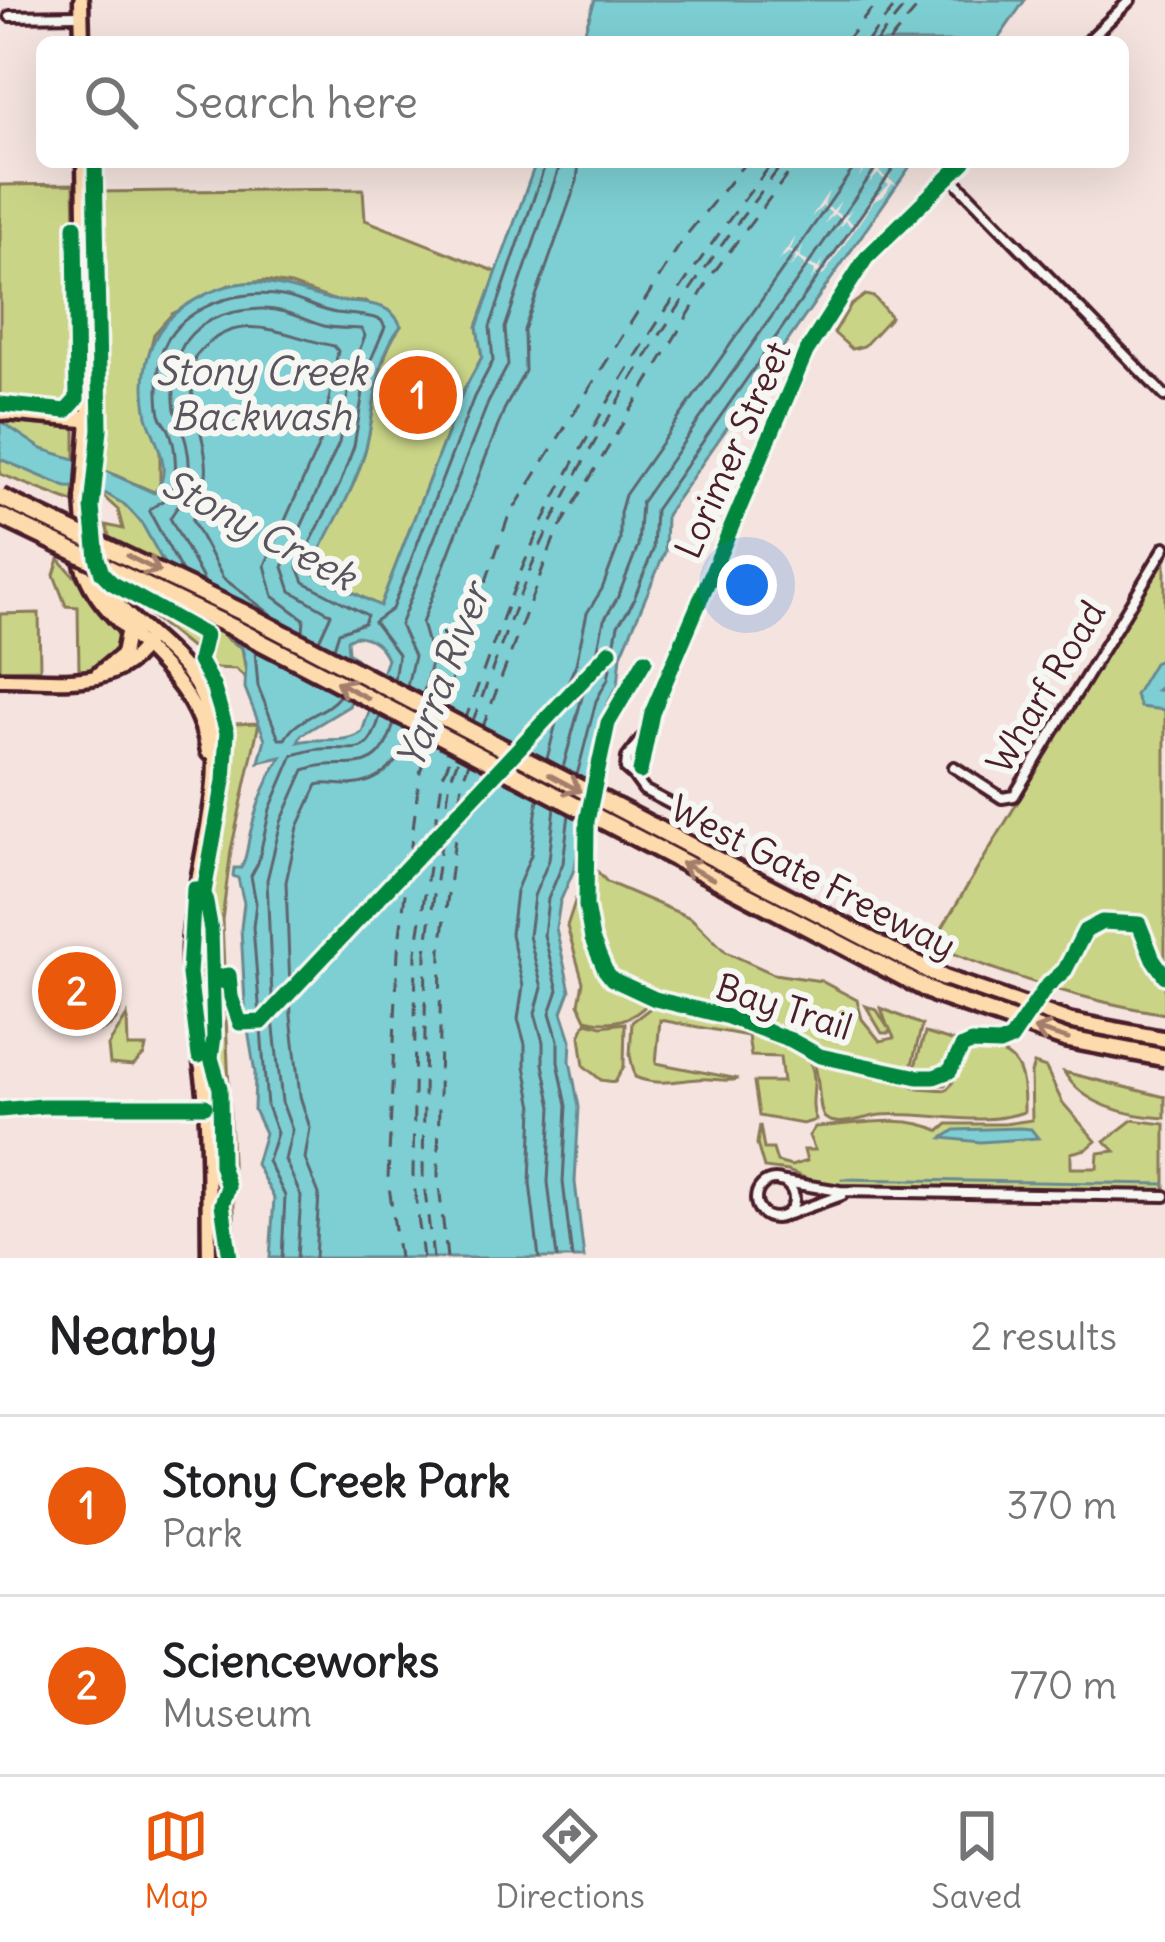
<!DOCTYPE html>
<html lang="en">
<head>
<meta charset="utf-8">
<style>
	:root { --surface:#fff; --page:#f2f2f2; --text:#202124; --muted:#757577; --line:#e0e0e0; --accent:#ea580c }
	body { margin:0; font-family:Delius,sans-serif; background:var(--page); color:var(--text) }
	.you { position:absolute; left:747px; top:585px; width:42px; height:42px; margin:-30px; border:9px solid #fff; border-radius:50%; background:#1a73e8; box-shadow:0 0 0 18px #1a73e833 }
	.badge { display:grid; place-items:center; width:78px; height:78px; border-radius:50%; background:var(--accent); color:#fff; font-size:39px; font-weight:700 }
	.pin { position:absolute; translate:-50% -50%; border:6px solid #fff; box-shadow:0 3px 12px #0006 }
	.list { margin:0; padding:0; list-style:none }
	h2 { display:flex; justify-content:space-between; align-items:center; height:156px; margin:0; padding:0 48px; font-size:51px }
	h2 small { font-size:39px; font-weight:400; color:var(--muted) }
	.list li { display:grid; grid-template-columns:78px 1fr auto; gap:36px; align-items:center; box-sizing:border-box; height:180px; padding:0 48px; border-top:3px solid var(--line) }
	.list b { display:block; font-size:45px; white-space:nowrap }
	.list p { margin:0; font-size:39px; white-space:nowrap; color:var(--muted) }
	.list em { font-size:39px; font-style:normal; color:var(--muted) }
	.icon { flex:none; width:66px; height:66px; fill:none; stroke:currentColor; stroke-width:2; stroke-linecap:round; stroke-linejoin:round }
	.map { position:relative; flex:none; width:1165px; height:1258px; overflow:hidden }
	.search { position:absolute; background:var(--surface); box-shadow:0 12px 48px #0002; left:36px; right:36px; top:36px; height:132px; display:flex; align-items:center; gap:30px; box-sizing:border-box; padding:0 42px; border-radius:18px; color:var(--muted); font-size:45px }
	.sheet { height:516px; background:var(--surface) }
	nav { display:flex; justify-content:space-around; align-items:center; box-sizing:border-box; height:168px; border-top:3px solid var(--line); background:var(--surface); font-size:33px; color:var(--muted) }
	nav a { display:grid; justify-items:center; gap:6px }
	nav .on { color:var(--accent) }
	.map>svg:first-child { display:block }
	.green { fill:#c9d487; stroke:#8a7a59; stroke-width:3 }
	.water { fill:#7dcfd3; stroke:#698990; stroke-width:3; fill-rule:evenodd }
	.pier { fill:#f4e3de }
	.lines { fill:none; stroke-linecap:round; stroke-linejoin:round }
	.shore { stroke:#5e656e; stroke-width:3 }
	.stream { stroke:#698990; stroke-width:3 }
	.ferry { stroke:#59545d; stroke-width:3; stroke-dasharray:15 12; stroke-linecap:butt }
	.minor-casing { stroke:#4a1f2b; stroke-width:16 }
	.primary-casing { stroke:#4a1f2b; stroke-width:21 }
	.motorway-casing { stroke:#4a1f2b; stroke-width:24 }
	.minor { stroke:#f6f6f2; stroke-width:8 }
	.primary { stroke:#fedbac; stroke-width:12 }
	.motorway { stroke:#fedbac; stroke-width:15 }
	.motorway-bridge-casing { stroke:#4a1f2b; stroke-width:24; stroke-linecap:butt }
	.motorway-bridge { stroke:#fedbac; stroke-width:15 }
	.cycleway-casing { stroke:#f6f6f2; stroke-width:22 }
	.cycleway { stroke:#00873e; stroke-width:15 }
	.oneway { stroke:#a47d6c }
	.labels { text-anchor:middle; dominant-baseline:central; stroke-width:12; stroke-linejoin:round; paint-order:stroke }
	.street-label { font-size:36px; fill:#4a1f2b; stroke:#f6f6f2 }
	.water-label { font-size:39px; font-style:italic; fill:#59545d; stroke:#f6f6f2 }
</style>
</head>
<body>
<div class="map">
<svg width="1165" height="1258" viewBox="0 0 1165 1258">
	<rect width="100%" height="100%" fill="#f4e3de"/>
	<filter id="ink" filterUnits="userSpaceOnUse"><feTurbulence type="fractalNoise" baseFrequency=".00833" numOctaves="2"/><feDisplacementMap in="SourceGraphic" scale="24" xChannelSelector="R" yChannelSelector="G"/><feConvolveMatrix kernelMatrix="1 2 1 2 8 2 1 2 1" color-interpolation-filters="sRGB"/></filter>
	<g filter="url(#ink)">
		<path class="green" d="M74,184L78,375L75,376V503L0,474V185Z
			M363,189L365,220L497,272L477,327L482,357L463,392L380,606L308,569C328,531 354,493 365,451C377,409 373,363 401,326L365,301H336L291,285L265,281L229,285L172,314L154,334L147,362V416L160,444V487L154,492L94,466L98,442L96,192Z
			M865,295L874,297L891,317L864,346L852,349L834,333L850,306Z
			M104,492L125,505L141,522L227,639L242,648L247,679L236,669L215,668L140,607L124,588L106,525L123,529L118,510L104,497Z
			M1165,556V1014C1083,1001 1008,976 932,945Z
			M59,559L122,629L123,646C109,659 100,670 79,672L78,607L66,606L54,575Z
			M39,613L40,669L0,670V614Z
			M259,723L231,850L222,920L236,1258H219L216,1097L195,1004L203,887L224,781L220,741L231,724Z
			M590,863L607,882L691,918L726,952L774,974L821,981L857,1000L862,1019L880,1041L894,1038L890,1029L889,1033H882L866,1006L877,1010L888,1028L881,1008L922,1025L911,1068C843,1071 776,1029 711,1011L709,1006C608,985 585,972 590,863Z
			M587,865C585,899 579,952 607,978C618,989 638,992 649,1002C633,1021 610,1026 586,1019L579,1004L583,982L567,926Z
			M66 1005a27 27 0 1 1 54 0a27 27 0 1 1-54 0Z
			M671,1005C708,1014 794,1027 811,1065C819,1084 808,1101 816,1120L803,1124L759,1116L754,1082H783L780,1057L751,1056L748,1036L660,1020L656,1063L738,1079C724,1083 712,1077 697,1079C676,1081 656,1086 635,1077L630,1055L632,1022L653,1006Z
			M127,1016L128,1047H146L144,1055L133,1066L110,1064L108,1046Z
			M586,1022L602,1026L625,1023L624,1066L615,1082L601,1080L584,1066L580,1036Z
			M925,1033L968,1046L945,1085H920L911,1079Z
			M976,1046C1021,1052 1024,1071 1024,1112C979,1128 929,1111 881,1115C866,1116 839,1129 825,1118C817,1111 821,1073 811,1055L852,1064L918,1088L946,1090C961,1078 957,1052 976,1046Z
			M1034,1064L1046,1068L1062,1102L1096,1141L1087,1149L1071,1153V1168H1097L1098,1153L1115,1151L1105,1141L1132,1120L1165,1124V1192L822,1185L788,1171L764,1168L757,1144L760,1125L764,1149H773L777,1162L791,1166L807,1161L804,1150H815L809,1136L815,1127C855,1125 904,1113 940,1131L948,1124H1004L1032,1120L1031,1073Z
			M1064,1072L1165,1097V1118C1127,1116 1083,1105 1064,1072Z"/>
		<path class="water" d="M595,0H1025L996,42H581Z
			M536,162H913L666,515L665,552L621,655L618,685L607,704L589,777L575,867L560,902L556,928L570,991L562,1012L571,1040L570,1061L579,1107L575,1182L584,1258H270L274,1198L256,1164L265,1133L254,1110L255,1073L247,1024H243L246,1021L241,928L244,903L238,878L233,876L234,868H241C248,856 247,844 251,830C257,804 267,779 281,757L259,762L265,739L245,688L246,664L242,648L188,607L141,522L125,505L96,488L66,487L0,459V421L42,449L87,463L154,493C176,469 153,440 147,416C138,370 149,328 188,304C242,270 273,283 328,299C353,306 389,296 401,326C372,362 377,409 365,451C353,493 329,532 309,571L380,606L463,392L482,357L477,327ZM355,636C370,636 382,645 387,659L362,732C345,745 320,736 298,742L301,735L349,706L365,666L348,652L347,640Z
			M1165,658V684L1157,690L1165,691V710L1140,707L1135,695L1154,663Z
			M1020,1128L1031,1129L1038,1138L980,1142L943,1138L955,1130Z"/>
		<path class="pier" d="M860,162H870L869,166L877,171L885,162L879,172L886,178L894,167L889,179L897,185L892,184L884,196L874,201L823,276L816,273L810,282L815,270L807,266L799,274L805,265L798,259L789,268L796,258L789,252L778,261L796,237L790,250L798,255L804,245L799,257L808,262L815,253L809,264L818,268L824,259L819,269L824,271L853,228L845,221L835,231L842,221L834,214L824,224L831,213L823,206L811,217L829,191L824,205L833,210L841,201L835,212L844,217L852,209L846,218L854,225L873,199L889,185L885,182L879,190L885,180L878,174L869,183L875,173L868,168L859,177L865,166Z"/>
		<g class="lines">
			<path class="shore" d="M182,572L149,511C154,504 164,503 169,494C179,479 176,446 169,430C165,422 162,422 160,414C157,400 158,380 159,367C163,312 235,287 282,296C301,299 317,310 336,313C352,315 365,314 381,320L385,327L367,369L354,446L340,484L298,567L304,582L367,615L364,623L339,632L334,648
				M205,583L170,518C179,504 187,495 189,476C191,452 184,434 176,413C173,405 174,394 174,385C173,332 211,311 261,309C284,308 303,320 324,326C336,329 349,328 362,329L365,336L353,366L339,443L283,567L291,591L331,614L319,640
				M273,616L223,578L192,520C230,454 179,417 195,357C237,304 284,337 334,346L338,351L322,438L265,565L273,596L304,619L303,632
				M255,651L258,686L279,739H285C297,716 325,715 340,695
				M394,680L398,654L374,622L392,609L474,397L493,361L490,327L546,162
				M407,686L414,656L400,625L488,403L508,365L505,328L561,162
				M423,695L432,659L422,623L504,410L525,371L524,330L577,181L579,162
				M547,759L564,691L576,664L587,613L602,589L620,541V513L625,495L858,162
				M563,768L582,697L593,671L604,620L618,597L638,546L641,503L880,162
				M577,775L596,701L608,679L618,625L632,604L653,550L655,510L898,162
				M538,798L531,855L516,891L511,934L523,986L518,1019L525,1044V1066L533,1107L530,1183L539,1258
				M555,807L549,860L534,896L529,936L542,988L535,1013L543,1042V1064L552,1107L548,1182L557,1258
				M569,814L563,863L548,899L544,935L558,990L550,1013L558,1040V1062L567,1106L563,1182L572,1258
				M282,1258L285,1196L268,1161L277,1133L267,1106L253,927L256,903L251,876L258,863L270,809L293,755C301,753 312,749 321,749C356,746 368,760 380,716
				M297,1258L301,1196L285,1160L292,1130L282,1102L273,1019L267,880L281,822L304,770C345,754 377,785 394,723
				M315,1258L319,1194L305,1159L310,1128L300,1096L291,1016L286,882L298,827L317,785C327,782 334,785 346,785C380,785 401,763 410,732"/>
			<path class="stream" d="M842,1179L1165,1184"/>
			<path class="ferry" d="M845,42L879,0
				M867,42L900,0
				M876,42L910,0
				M889,42L924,0
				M441,710L508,518L684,238L746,162
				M464,723C489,658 511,589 541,526C604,397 685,275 773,162
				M472,723C498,658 519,588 550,526C615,396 695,276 784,162
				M482,729L555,536L714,272L797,162
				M517,750L610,651
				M262,1022L498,770
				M399,1258L388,1179L398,951L420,772L432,736
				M423,1258L413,1175L416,952L443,776L454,749
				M433,1258L423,1175L426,952L450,780L460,754
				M447,1258L438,1176L441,950L462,782L470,760"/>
			<defs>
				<path id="minor" d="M10,16L80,15
					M1087,42L1130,0
					M950,176L1165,396
					M645,734L627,758L626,769L633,775L641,771L652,713L806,352L866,258L964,162
					M954,767L1002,798L1014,796L1165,547
					M633,775L644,790L736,838
					M0,1110L42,1106H205
					M756 1199a19 19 0 1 1 38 0a19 19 0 1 1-38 0Z
					M779,1181L840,1191L1165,1196
					M789,1214L842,1195"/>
				<path id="primary" d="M81,0L82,42
					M83,498C85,525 85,554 99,578C133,639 196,647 212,729C225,790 192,880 189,947C188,997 200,1044 205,1093C210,1147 208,1203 209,1258
					M83,503L89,419L84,162
					M79,547C86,629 193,653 208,752
					M98,674L123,654L128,628
					M0,679C53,678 119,693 148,640"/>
				<path id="motorway" d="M0,411L89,419
					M943,978L1070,1022L1165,1040"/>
			</defs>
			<use href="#minor" class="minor-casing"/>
			<use href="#primary" class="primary-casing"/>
			<use href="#motorway" class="motorway-casing"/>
			<use href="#minor" class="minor"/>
			<use href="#primary" class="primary"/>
			<use href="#motorway" class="motorway"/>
			<defs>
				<path id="motorway-bridge" d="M0,497L242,612L943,978
					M0,516L234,628L936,994L1066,1039L1165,1058"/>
			</defs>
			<use href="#motorway-bridge" class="motorway-bridge-casing"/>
			<use href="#motorway-bridge" class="motorway-bridge"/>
			<defs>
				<path id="cycleway" d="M95,162L100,429L92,508L97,558L102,573L112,583L205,635L199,661L213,686L227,732L224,781L204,892L211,930L214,1037L211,1058L220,1088L221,1165L228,1187L222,1204L230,1258
					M0,404L66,411L77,399L75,226
					M645,660L608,723L587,821L586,906L592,939L605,970L612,979L655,999L725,1016L791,1040L820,1056L918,1077H934L950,1071L962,1047L971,1043L999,1044L1011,1039L1046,987L1065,970L1085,931L1102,922L1139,924L1153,959L1165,976
					M640,772L652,713L806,352L866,258L964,162
					M194,889L189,974L199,1056
					M224,982L223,976L229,975L231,997L240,1023L262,1022L610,651
					M0,1110L42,1106H205"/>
			</defs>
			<use href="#cycleway" class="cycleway-casing"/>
			<use href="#cycleway" class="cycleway"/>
		</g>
		<defs><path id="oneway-shaft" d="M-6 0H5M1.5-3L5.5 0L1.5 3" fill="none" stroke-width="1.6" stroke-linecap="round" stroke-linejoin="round" transform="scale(3)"/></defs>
		<g class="oneway">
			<use href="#oneway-shaft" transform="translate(144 564) rotate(26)"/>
			<use href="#oneway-shaft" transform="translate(352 690) rotate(-152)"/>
			<use href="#oneway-shaft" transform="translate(565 783) rotate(28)"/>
			<use href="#oneway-shaft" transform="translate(697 871) rotate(-153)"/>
			<use href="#oneway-shaft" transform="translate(1051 1034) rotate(-163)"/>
		</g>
	</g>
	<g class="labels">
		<g class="street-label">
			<text transform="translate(733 450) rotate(-66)">Lorimer Street</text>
			<text transform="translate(1046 687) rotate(-59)">Wharf Road</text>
			<text transform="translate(813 877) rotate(27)">West Gate Freeway</text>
			<text transform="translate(784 1007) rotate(18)">Bay Trail</text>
		</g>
		<g class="water-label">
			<text x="261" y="371">Stony Creek<tspan x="261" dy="45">Backwash</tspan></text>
			<text transform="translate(259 530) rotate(28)">Stony Creek</text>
			<text transform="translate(443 676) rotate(-69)">Yarra River</text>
		</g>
	</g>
</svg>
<div class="you"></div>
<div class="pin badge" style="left:418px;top:395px">1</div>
<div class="pin badge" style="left:77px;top:991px">2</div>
<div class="search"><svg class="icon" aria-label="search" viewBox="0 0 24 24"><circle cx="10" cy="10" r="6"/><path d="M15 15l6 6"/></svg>Search here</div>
</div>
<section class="sheet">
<h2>Nearby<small>2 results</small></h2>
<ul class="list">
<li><span class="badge">1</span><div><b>Stony Creek Park</b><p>Park</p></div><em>370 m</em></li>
<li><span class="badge">2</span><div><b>Scienceworks</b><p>Museum</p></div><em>770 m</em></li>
</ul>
</section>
<nav>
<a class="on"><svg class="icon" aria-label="map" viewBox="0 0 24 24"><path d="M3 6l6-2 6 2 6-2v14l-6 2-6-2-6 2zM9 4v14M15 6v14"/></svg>Map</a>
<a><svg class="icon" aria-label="directions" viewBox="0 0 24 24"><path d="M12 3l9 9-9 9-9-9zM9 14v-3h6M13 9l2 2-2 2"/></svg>Directions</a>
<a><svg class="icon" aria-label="saved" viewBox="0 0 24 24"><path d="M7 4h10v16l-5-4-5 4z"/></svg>Saved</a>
</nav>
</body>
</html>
